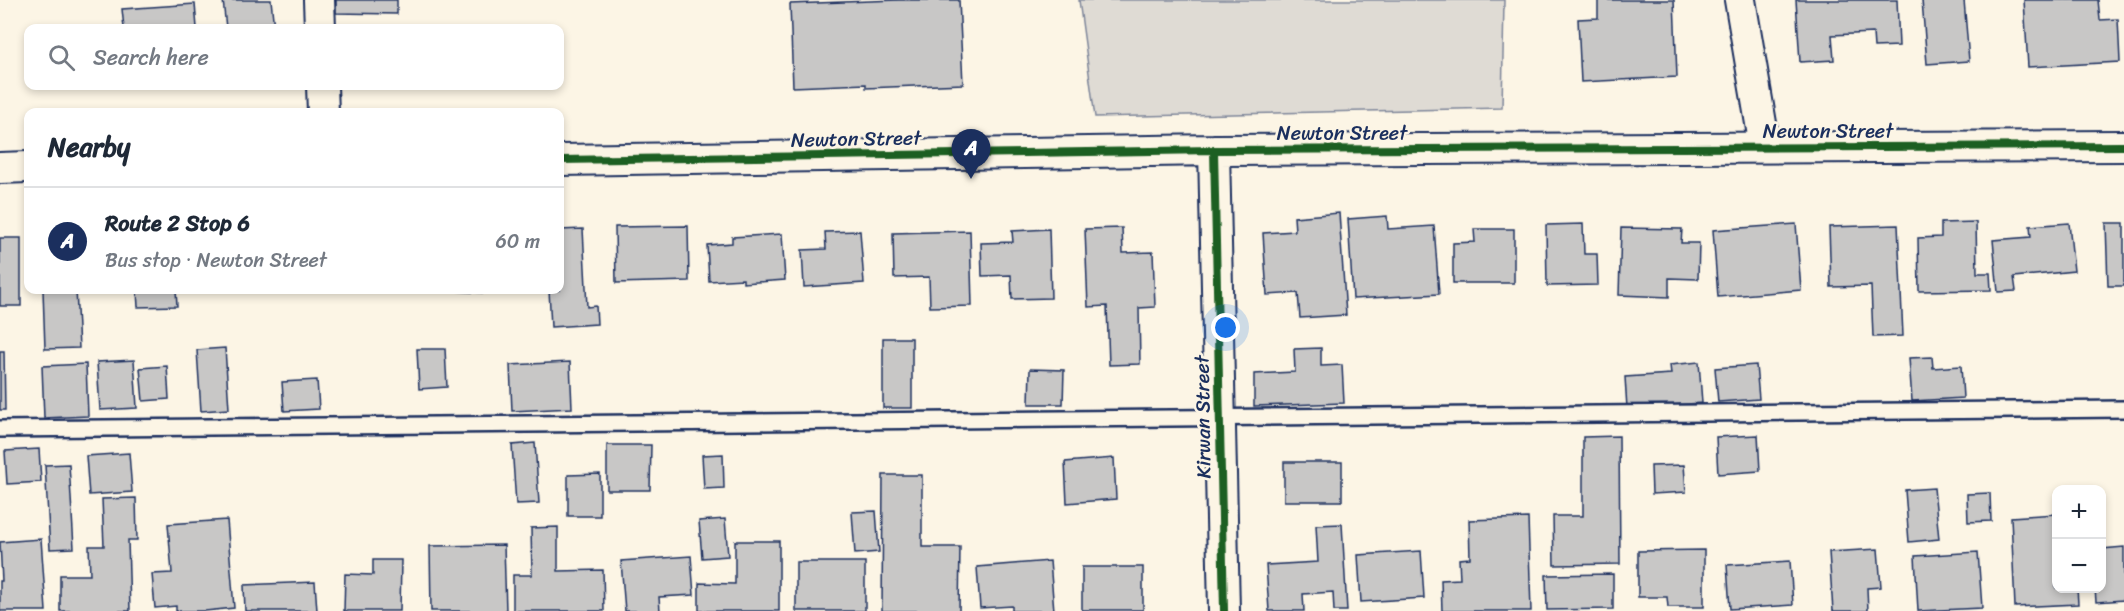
<!DOCTYPE html>
<html lang="en">
<head>
<meta charset="utf-8">
<style>
	:root { --surface:#fff; --page:#f2f2f3; --text:#1f2937; --muted:#747a83; --line:#e0e1e3; --accent:#1b2f5e }
	body { margin:0; font-family:Sriracha,sans-serif; background:var(--page); color:var(--text) }
	.controls { position:absolute; right:18px; bottom:18px; display:grid; overflow:hidden; border-radius:12px; box-shadow:0 3px 9px #0003 }
	.controls button { width:54px; height:54px; display:grid; place-items:center; padding:0; border:0; border-bottom:2px solid var(--line); background:var(--surface); color:var(--text); font:30px sans-serif }
	.you { position:absolute; left:1226px; top:328px; width:21px; height:21px; margin:-15px; border:4px solid #fff; border-radius:50%; background:#1a73e8; box-shadow:0 0 0 9px #1a73e833 }
	.badge { display:grid; place-items:center; width:39px; height:39px; border-radius:50%; background:var(--accent); color:#fff; font-size:20px; font-weight:700 }
	.pin { position:absolute; translate:-50% -50px; filter:drop-shadow(0 2px 3px #0008) }
	.pin::after { content:''; position:absolute; top:32px; width:21px; height:18px; background:inherit; clip-path:polygon(0 0,100% 0,50% 100%) }
	.list { margin:0; padding:0; list-style:none }
	h2 { display:flex; justify-content:space-between; align-items:center; height:78px; margin:0; padding:0 24px; font-size:26px }
	h2 small { font-size:20px; font-weight:400; color:var(--muted) }
	.list li { display:grid; grid-template-columns:39px 1fr auto; gap:18px; align-items:center; box-sizing:border-box; height:108px; padding:0 24px; border-top:2px solid var(--line) }
	.list b { display:block; font-size:22px; white-space:nowrap }
	.list p { margin:0; font-size:20px; white-space:nowrap; color:var(--muted) }
	.list em { font-size:20px; font-style:normal; color:var(--muted) }
	.icon { flex:none; width:33px; height:33px; fill:none; stroke:currentColor; stroke-width:2; stroke-linecap:round; stroke-linejoin:round }
	.map { position:relative; flex:none; width:2124px; height:611px; overflow:hidden }
	.search { position:absolute; background:var(--surface); box-shadow:0 3px 9px #0003; left:24px; top:24px; width:540px; height:66px; display:flex; align-items:center; gap:15px; box-sizing:border-box; padding:0 21px; border-radius:12px; color:var(--muted); font-size:22px }
	.panel { position:absolute; background:var(--surface); box-shadow:0 3px 9px #0003; left:24px; top:108px; width:540px; height:186px; border-radius:12px }
	.map>svg:first-child { display:block }
	.green { fill:#dfdbd4; stroke:#7d8599; stroke-width:1.5 }
	.building { fill:#c8c7c6; stroke:#1b2f5e; stroke-width:1.5 }
	.lines { fill:none; stroke-linecap:round; stroke-linejoin:round }
	.service-casing { stroke:#1b2f5e; stroke-width:20 }
	.minor-casing { stroke:#1b2f5e; stroke-width:34 }
	.service { stroke:#fcf5e5; stroke-width:15 }
	.minor { stroke:#fcf5e5; stroke-width:30 }
	.cycleway-casing { stroke:#fcf5e5; stroke-width:11 }
	.cycleway { stroke:#1b5e20; stroke-width:8 }
	.labels { text-anchor:middle; dominant-baseline:central; stroke-width:5; stroke-linejoin:round; paint-order:stroke }
	.street-label { font-size:20px; fill:#1b2f5e; stroke:#fcf5e5 }
</style>
</head>
<body>
<div class="map">
<svg width="2124" height="611" viewBox="0 0 2124 611">
	<rect width="100%" height="100%" fill="#fcf5e5"/>
	<filter id="ink" filterUnits="userSpaceOnUse"><feTurbulence type="fractalNoise" baseFrequency=".0167" numOctaves="2"/><feDisplacementMap in="SourceGraphic" scale="12" xChannelSelector="R" yChannelSelector="G"/><feConvolveMatrix kernelMatrix="1 2 1 2 8 2 1 2 1" color-interpolation-filters="sRGB"/></filter>
	<g filter="url(#ink)">
		<path class="green" d="M1079,0H1504L1502,108L1095,117Z"/>
		<path class="building" d="M223,0H271L274,28H226Z
			M336,0H397V14L336,13Z
			M898,0H959L963,84L866,88V84L793,87L790,4Z
			M1598,0H1674L1677,77L1581,82L1578,19L1598,18Z
			M1796,0H1897L1899,46L1874,47L1873,33L1832,35L1834,60L1800,62Z
			M1922,0H1964L1969,61L1927,64Z
			M2024,0H2098L2100,20L2118,19L2120,62L2028,67Z
			M195,4L197,28H124L122,9Z
			M1339,213L1346,315L1300,318L1298,293L1267,295L1263,233L1295,231L1294,217Z
			M1387,216L1388,229L1434,226L1439,294L1353,299L1348,219Z
			M1976,222L1977,273H1990L1991,290L1919,291L1918,238L1941,237V223Z
			M2069,223L2074,271L2014,277L2016,291L1998,292L1993,240L2031,237L2030,226Z
			M2106,223H2124V286H2108Z
			M1583,224L1584,254H1597L1598,285L1547,286L1546,225Z
			M1796,224L1801,290L1718,297L1713,230Z
			M1898,225L1903,336L1873,337L1871,286L1831,287L1829,227Z
			M688,226L689,281L616,283L615,227Z
			M1122,228L1123,253L1153,252L1155,307L1139,308L1140,364L1109,365L1107,306L1088,307L1085,229Z
			M1621,228L1682,229L1681,243H1699L1698,279L1669,278V297L1619,295Z
			M583,229L587,307L596,306L597,324L551,327L549,290H560V230Z
			M1049,229L1051,298L1012,299L1011,275L982,276L981,243L1013,242L1012,231Z
			M1474,229H1514V283H1453V243L1475,242Z
			M860,231L864,283L804,287L802,250L826,249L825,232Z
			M970,231L972,306L930,307L929,277L894,278L893,233Z
			M782,234L785,280L743,283V279L709,281L707,245L732,243V237Z
			M0,238H21V306H0Z
			M43,290H76L79,348L45,349Z
			M137,290H176L177,306L138,307Z
			M436,290H487V293Z
			M883,338H912V408H883Z
			M225,348L229,409L201,411L197,350Z
			M1321,348V366L1342,365L1344,403L1254,406V374L1295,372L1294,349Z
			M417,349H445L447,387L419,389Z
			M0,351H4L5,410H0Z
			M1932,357L1933,368L1961,366L1963,398L1912,401L1909,358Z
			M134,360L137,408L100,410L97,362Z
			M570,362L572,408L512,411L510,365Z
			M1699,362L1702,403L1627,408L1625,377L1671,374L1670,365Z
			M86,364L88,416L44,418L42,366Z
			M1756,365L1759,399L1718,402L1715,368Z
			M167,366L169,399L143,401L140,368Z
			M1030,369L1064,370L1063,404H1029Z
			M317,380L319,409L284,411L282,382Z
			M1758,435L1760,471L1718,474L1716,437Z
			M1619,436L1620,564L1554,565L1553,516H1583V437Z
			M535,443L539,503L516,504L512,445Z
			M607,445H651L650,490H607Z
			M39,449L41,482L7,484L5,451Z
			M129,453L132,492L89,495L86,456Z
			M723,454L724,488L704,489L702,455Z
			M1114,458L1116,499L1067,503L1065,462Z
			M1284,462H1342V501H1284Z
			M69,464L74,548L50,549L45,465Z
			M1684,465L1686,492L1652,494L1651,466Z
			M600,474V516H568V475Z
			M883,475H922V547H960L959,611H882Z
			M1934,488L1939,539L1909,542L1905,490Z
			M1990,493L1991,521L1968,522L1967,494Z
			M136,498L137,540H128L130,611H60V575H90L89,546H104L102,499Z
			M876,511L879,552L855,554L852,512Z
			M2056,514V588H2077L2078,604L2015,607L2011,517Z
			M1528,518L1531,611H1442L1441,580L1460,579L1459,559L1470,558L1469,520Z
			M725,519L728,556L702,558L699,521Z
			M227,520L234,608L205,611H176V606L155,608L152,574L172,573L168,524Z
			M1342,524L1347,611H1334L1333,592L1303,594L1304,611H1269L1266,565L1318,562L1316,525Z
			M558,527V571L603,570L604,611H513V575H532L531,528Z
			M41,539L46,611H0V581H2L0,542Z
			M735,541H779V611H699V583L735,584Z
			M504,545L506,611H431L430,546Z
			M2124,547V600L2096,602L2095,588H2102V549Z
			M1878,549L1881,587L1867,588L1868,611H1833L1829,552Z
			M1704,550V607H1668L1667,597H1638V551Z
			M1421,551L1424,598L1361,602L1358,555Z
			M1978,552L1982,608L1918,611L1915,556Z
			M691,556L694,595L659,597L660,611H625L621,561Z
			M373,560H401L400,611H344L345,574L373,575Z
			M1050,561L1054,611H1012V606L980,608L977,567Z
			M1790,561L1793,605L1730,609L1727,565Z
			M796,562H865V611H796Z
			M1082,567H1143V610H1082Z
			M1613,574V609L1547,610L1546,575Z
			M315,582L317,611H245L244,585Z"/>
		<g class="lines">
			<defs>
				<path id="service" d="M0,429L2124,409"/>
				<path id="minor" d="M319,0L320,28
					M1740,0L1765,147
					M322,86L323,112
					M1214,150L1224,611
					M560,160L1214,150L2124,146
					M0,168L28,167"/>
			</defs>
			<use href="#service" class="service-casing"/>
			<use href="#minor" class="minor-casing"/>
			<use href="#service" class="service"/>
			<use href="#minor" class="minor"/>
			<defs>
				<path id="cycleway" d="M1214,150L1224,611
					M560,160L1214,150L2124,146"/>
			</defs>
			<use href="#cycleway" class="cycleway-casing"/>
			<use href="#cycleway" class="cycleway"/>
		</g>
	</g>
	<g class="labels">
		<g class="street-label">
			<text x="1828" y="131">Newton Street</text>
			<text x="1342" y="133">Newton Street</text>
			<text transform="translate(856 139) rotate(-1)">Newton Street</text>
			<text transform="translate(1203 417) rotate(-91)">Kirwan Street</text>
		</g>
	</g>
</svg>
<div class="controls">
<button>+</button>
<button>−</button>
</div>
<div class="you"></div>
<div class="pin badge" style="left:971px;top:179px">A</div>
<div class="search"><svg class="icon" aria-label="search" viewBox="0 0 24 24"><circle cx="10" cy="10" r="6"/><path d="M15 15l6 6"/></svg>Search here</div>
<section class="panel">
<h2>Nearby<small></small></h2>
<ul class="list">
<li><span class="badge">A</span><div><b>Route 2 Stop 6</b><p>Bus stop · Newton Street</p></div><em>60 m</em></li>
</ul>
</section>
</div>
</body>
</html>
